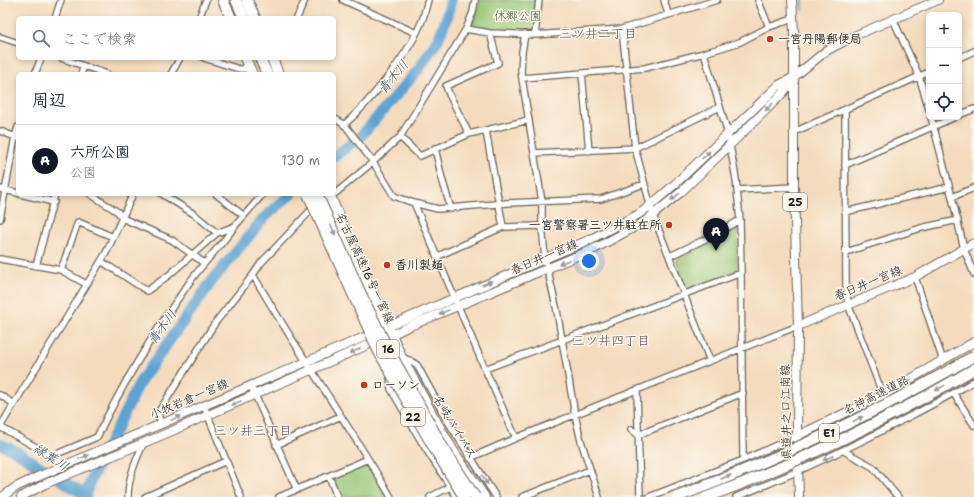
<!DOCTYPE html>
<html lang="ja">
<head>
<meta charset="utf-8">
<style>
	:root { --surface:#fff; --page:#f6f6f7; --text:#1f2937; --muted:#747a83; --line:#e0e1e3; --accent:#111827 }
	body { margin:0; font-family:"Shantell Sans","Klee One",sans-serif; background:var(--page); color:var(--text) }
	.controls { position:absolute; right:12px; top:12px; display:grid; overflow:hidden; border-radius:6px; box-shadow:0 2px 6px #0003 }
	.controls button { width:36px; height:36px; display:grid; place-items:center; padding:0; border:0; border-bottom:1px solid var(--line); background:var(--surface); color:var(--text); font:20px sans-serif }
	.you { position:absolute; left:589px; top:261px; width:14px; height:14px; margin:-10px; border:3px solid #fff; border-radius:50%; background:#1a73e8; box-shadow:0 0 0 6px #1a73e833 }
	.badge { display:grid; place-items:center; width:26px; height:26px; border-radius:50%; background:var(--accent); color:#fff; font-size:13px; font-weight:700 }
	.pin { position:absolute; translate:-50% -33px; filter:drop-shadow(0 1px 2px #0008) }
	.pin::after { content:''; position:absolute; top:21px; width:14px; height:12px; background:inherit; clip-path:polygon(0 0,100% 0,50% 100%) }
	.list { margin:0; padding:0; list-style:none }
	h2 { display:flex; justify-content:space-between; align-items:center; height:52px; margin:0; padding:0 16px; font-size:17px }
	h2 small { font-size:13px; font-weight:400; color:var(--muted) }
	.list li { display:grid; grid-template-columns:26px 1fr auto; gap:12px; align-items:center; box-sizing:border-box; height:72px; padding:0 16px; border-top:1px solid var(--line) }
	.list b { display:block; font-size:15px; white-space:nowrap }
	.list p { margin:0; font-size:13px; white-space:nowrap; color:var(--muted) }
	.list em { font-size:13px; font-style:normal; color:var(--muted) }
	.icon { flex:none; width:22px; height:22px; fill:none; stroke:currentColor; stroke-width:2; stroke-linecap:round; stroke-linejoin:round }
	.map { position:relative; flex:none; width:974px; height:497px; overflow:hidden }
	.search { position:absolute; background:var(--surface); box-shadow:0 2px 6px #0003; left:16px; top:16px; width:320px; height:44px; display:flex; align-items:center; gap:10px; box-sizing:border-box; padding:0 14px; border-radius:6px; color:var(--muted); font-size:15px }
	.panel { position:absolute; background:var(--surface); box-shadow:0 2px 6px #0003; left:16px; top:72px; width:320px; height:124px; border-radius:6px }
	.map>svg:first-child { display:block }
	.green { fill:#97c675; stroke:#5a7148 }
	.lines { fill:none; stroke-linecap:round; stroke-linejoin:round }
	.stream { stroke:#5ca2d2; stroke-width:2 }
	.river { stroke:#5ca2d2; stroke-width:11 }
	.street-casing { stroke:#685f54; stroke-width:8 }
	.secondary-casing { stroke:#685f54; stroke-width:10 }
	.primary-casing { stroke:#685f54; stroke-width:10 }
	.highway-casing { stroke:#685f54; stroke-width:12 }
	.street { stroke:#fff; stroke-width:5.5 }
	.secondary { stroke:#fff; stroke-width:8 }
	.primary { stroke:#fff; stroke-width:8 }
	.highway { stroke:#fff; stroke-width:10 }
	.highway-bridge-casing { stroke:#685f54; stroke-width:12; stroke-linecap:butt }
	.highway-bridge { stroke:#fff; stroke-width:10 }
	.oneway { fill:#999 }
	.poi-dot { fill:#c8321e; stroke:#fbf7ec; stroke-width:1.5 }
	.labels { text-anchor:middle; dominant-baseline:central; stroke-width:3; stroke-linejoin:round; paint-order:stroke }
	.shield { fill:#fbf7ec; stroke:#5f5e5a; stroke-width:1 }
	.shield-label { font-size:11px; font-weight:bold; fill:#1c1c1c }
	.park-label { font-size:12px; fill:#47583b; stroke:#fbf7ec }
	.poi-label { font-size:12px; font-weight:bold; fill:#1c1c1c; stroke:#fbf7ec; text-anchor:start }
	.street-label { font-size:12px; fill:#1c1c1c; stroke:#fbf7ec }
	.neighbourhood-label { font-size:13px; fill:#62505c; stroke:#fbf7ec }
	.water-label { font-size:13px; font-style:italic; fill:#39586e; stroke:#fbf7ec }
</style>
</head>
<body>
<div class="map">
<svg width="974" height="497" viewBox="0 0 974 497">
	<rect width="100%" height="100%" fill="#fbf7ec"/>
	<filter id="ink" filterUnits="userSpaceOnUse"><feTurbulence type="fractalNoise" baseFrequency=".025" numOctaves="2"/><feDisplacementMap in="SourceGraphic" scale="8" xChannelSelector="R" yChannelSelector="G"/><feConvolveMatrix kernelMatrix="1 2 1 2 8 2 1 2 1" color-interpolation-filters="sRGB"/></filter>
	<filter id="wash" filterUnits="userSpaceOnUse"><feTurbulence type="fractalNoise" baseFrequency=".012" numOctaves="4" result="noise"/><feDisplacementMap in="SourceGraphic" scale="16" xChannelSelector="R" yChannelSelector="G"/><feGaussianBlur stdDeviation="0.9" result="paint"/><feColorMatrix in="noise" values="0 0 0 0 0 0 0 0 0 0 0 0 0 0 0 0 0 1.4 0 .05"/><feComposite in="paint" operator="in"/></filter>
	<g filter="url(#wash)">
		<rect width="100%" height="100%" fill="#f4dbbd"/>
		<path class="green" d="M480,0H535L532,33L472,27L477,13Z
			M737,226V270L686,289L676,260L713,241Z
			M367,462L387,497H341L333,478Z"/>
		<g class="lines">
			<path class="stream" d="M803,0V10"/>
			<path class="river" d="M334,157L361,136L418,70L438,40L446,19L451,0
				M0,444L14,450L85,495
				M86,497L85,495L92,478L140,382L212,281L264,218L291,194"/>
		</g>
	</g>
	<g filter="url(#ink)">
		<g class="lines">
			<defs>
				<path id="street" d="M343,0L416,33
					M664,0L668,14
					M758,0L769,27
					M55,18L61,0
					M199,18L206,0
					M297,18L305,0
					M893,19L919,76L929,109
					M466,29L490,33L535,35L622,29L717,0
					M622,29L635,148L653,215L710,361
					M525,34L522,52L521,72L542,202V226L545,258L557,311L575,415L581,441L599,497
					M535,35L539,0
					M0,37L18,43
					M704,53L728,134L736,179L740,220L741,273L743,460
					M61,58L107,74
					M204,58L239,69H250
					M959,58L974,51
					M582,73L589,151
					M35,74L41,58
					M81,74L84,66
					M171,74L180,58
					M522,78L645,68L704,53L740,42L769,27L793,19
					M845,110L846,286L848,304L883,395
					M959,115L974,109
					M931,117L952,197L964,249L974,274
					M334,118L345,125L373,162L394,196L414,203L485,369L516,438
					M344,125C371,101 411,52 423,18C425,12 426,6 428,0
					M0,131L18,138
					M486,131L503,227
					M794,132L929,72
					M469,134L449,94L446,86L498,63L490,33
					M400,137L420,156L469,134L529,120
					M435,148L442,179L451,209
					M534,153L635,148L720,107
					M845,165L955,117
					M0,189L18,193
					M737,190L794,187
					M20,194L54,202
					M90,194L118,212L122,218L172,240L204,263
					M162,194L194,214L217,233
					M216,194L244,216
					M331,197L373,162L400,137L466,29L473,12L475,0
					M952,197L974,188
					M414,203L438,209L507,203L601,199L644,184
					M311,210L261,263L253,275C297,351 347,422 391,497
					M845,212L949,187
					M0,219L15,137L18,127
					M846,252L921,228L958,220
					M438,256L503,227L542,226
					M670,256L712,236L740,220
					M0,259L61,270L86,284
					M101,261L147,291L169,275L217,233L235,226L263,194
					M36,266L55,194
					M61,270L78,222L113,237
					M915,277L943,361
					M401,357L409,360L417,365L447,420L496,497
					M485,369L741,273
					M390,376L391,389L424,446L457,497
					M251,386L297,490
					M637,390L640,497
					M954,394L974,425
					M0,395L14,404
					M204,406L241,497
					M161,425L158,413L215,323L253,275
					M0,427L52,456L97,437C123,383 154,332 189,283C203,263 221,246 235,226
					M0,427L106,253L133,194
					M631,429L638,435L743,393
					M276,445L341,416
					M844,451L873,467L898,497
					M470,458L516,438L798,326
					M329,476L337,497
					M128,497C128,478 136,460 144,442
					M145,497L226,461
					M279,497L368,459
					M430,497L450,487
					M522,497L590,470
					M649,497L743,460L797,436
					M736,497C792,475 846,450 899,422C924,409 950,396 974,381"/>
				<path id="secondary" d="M792,0L794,31V77
					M798,326L797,436L799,497
					M797,436L883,395L974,342
					M2,497L16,487L35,478L376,332
					M21,497L45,484L165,434L379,340"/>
				<path id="primary" d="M794,78V187L798,326L915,277L974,243
					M387,327L591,239L639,214L651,205L674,185L779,85L794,77L826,51L854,36L938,0
					M391,335L410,326L596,248L644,222L681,192L764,112L783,93L794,78"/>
				<path id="highway" d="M223,0L231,18
					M236,0L244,18
					M247,0L255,18
					M245,58L252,74
					M260,58L267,74
					M272,58L278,74
					M329,194L345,232L401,357L433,417L454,453L484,497"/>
			</defs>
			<use href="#street" class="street-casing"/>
			<use href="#secondary" class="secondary-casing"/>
			<use href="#primary" class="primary-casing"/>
			<use href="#highway" class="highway-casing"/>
			<use href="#street" class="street"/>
			<use href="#secondary" class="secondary"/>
			<use href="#primary" class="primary"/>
			<use href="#highway" class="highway"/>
			<defs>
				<path id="highway-bridge" d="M308,194L379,352L434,448L464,497
					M317,194L360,292L387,347L441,444L475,497
					M677,497C780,458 879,412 974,356
					M707,497C800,462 889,419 974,369"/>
			</defs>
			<use href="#highway-bridge" class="highway-bridge-casing"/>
			<use href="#highway-bridge" class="highway-bridge"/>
		</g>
		<defs><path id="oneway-solid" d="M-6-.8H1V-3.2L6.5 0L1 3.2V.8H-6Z"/></defs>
		<g class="oneway">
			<use href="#oneway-solid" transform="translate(769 107) rotate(135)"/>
			<use href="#oneway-solid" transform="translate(706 155) rotate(-44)"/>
			<use href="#oneway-solid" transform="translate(675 197) rotate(141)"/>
			<use href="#oneway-solid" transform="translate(333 230) rotate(66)"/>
			<use href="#oneway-solid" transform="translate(564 262) rotate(157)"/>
			<use href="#oneway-solid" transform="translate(487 283) rotate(-23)"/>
			<use href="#oneway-solid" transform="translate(444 312) rotate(158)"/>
			<use href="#oneway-solid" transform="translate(355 351) rotate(156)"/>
			<use href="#oneway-solid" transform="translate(940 388) rotate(151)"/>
			<use href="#oneway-solid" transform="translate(236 403) rotate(157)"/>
			<use href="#oneway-solid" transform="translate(176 418) rotate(-24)"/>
			<use href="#oneway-solid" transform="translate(858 419) rotate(-27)"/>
			<use href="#oneway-solid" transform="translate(84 457) rotate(-23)"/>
			<use href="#oneway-solid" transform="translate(828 458) rotate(156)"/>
			<use href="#oneway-solid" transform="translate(726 477) rotate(-23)"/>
			<use href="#oneway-solid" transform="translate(485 480) rotate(56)"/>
		</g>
	</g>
	<g class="poi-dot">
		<circle cx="770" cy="39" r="4"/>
		<circle cx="669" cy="225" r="4"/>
		<circle cx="387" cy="265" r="4"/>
		<circle cx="364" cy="385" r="4"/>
	</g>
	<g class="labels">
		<g class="shield">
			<rect x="783" y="193" width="24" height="18" rx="3"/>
			<rect x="377" y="340" width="22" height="18" rx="3"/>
			<rect x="401" y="408" width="24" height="18" rx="3"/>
			<rect x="819" y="424" width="20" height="18" rx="3"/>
		</g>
		<g class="shield-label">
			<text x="795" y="202">25</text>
			<text x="388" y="349">16</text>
			<text x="413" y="417">22</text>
			<text x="829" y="433">E1</text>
		</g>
		<g class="park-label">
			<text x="518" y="16">休郷公園</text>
		</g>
		<g class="poi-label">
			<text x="778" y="39">一宮丹陽郵便局</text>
			<text x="661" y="225" text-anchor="end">一宮警察署三ツ井駐在所</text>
			<text x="395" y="265">香川製麺</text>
			<text x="372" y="385">ローソン</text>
		</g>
		<g class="street-label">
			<text transform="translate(544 257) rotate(-23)">春日井一宮線</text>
			<text transform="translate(365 268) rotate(65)">名古屋高速16号一宮線</text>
			<text transform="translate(868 283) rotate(-22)">春日井一宮線</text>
			<text transform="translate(876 395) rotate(-27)">名神高速道路</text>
			<text transform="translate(189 399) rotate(-23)">小牧岩倉一宮線</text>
			<text transform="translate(786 412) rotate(-91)">県道井之口江南線</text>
			<text transform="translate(455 427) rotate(59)">名岐バイパス</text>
		</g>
		<g class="neighbourhood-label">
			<text x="598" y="33">三ツ井二丁目</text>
			<text x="611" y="340">三ツ井四丁目</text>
			<text x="253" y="430">三ツ井三丁目</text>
		</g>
		<g class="water-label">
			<text transform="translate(393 77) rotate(-50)">青木川</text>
			<text transform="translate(162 327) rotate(-54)">青木川</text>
			<text transform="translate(51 457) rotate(33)">縁葉川</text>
		</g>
	</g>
</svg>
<div class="controls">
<button>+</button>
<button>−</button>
<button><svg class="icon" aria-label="locate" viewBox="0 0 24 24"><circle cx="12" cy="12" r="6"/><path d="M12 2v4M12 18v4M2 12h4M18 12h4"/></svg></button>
</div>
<div class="you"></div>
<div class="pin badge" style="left:716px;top:251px">A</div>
<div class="search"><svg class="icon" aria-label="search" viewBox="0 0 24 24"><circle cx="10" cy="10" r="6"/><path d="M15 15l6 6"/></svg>ここで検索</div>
<section class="panel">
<h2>周辺<small></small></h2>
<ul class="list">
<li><span class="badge">A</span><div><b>六所公園</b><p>公園</p></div><em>130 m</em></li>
</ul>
</section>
</div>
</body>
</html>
